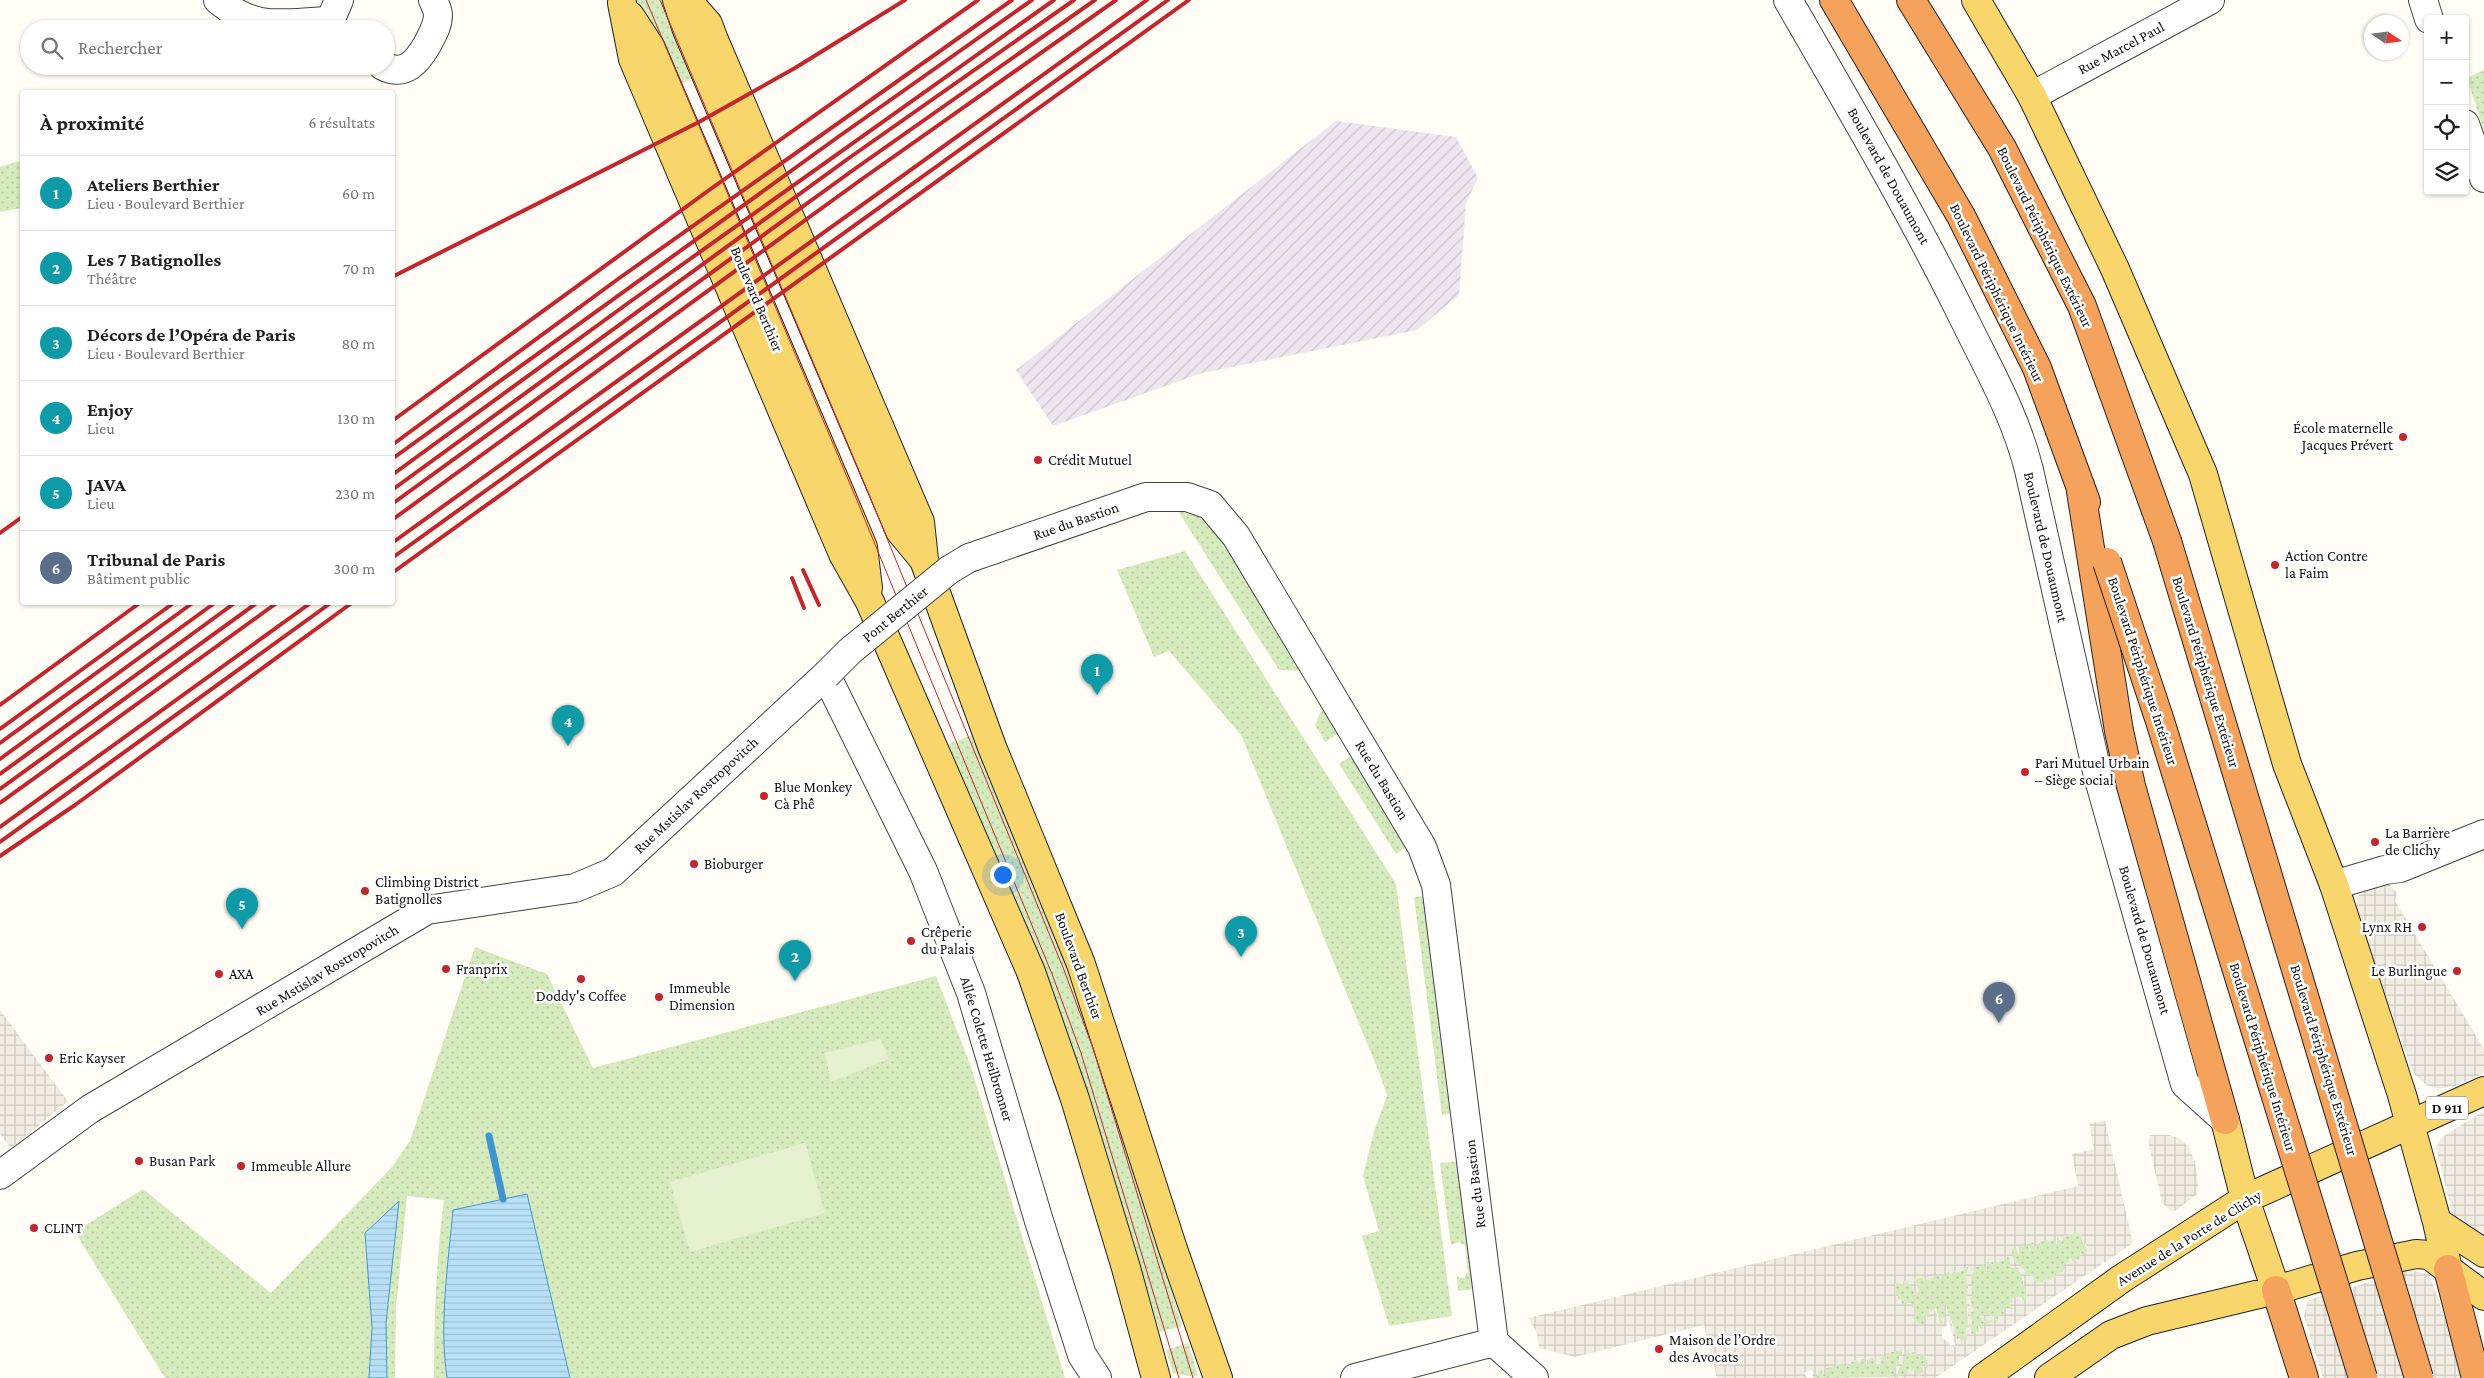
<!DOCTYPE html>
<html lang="fr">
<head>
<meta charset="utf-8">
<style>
	:root { --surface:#fff; --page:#f6f6f6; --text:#202124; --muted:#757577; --line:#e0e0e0; --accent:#c4262e }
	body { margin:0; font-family:"Crimson Pro",serif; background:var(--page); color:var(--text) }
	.controls { position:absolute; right:15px; top:15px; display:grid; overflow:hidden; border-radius:5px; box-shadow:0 1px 4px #0004 }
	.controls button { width:45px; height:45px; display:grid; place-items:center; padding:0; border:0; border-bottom:1px solid var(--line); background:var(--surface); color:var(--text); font:25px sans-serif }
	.compass { position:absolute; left:2364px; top:15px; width:45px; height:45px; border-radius:50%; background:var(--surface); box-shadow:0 1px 4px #0004; rotate:103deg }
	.you { position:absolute; left:1002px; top:874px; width:18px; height:18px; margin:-12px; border:4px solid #fff; border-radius:50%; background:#1a73e8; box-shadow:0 0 0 8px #1a73e833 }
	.badge { display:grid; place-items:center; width:32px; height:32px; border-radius:50%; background:var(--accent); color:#fff; font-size:16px; font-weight:700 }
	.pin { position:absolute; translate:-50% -41px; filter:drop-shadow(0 1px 2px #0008) }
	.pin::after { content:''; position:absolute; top:26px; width:18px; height:15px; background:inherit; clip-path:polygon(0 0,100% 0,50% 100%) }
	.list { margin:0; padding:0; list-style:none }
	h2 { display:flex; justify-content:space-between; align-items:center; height:65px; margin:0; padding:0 20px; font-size:21px }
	h2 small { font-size:16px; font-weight:400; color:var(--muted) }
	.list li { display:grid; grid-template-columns:32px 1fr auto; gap:15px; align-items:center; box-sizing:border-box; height:75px; padding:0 20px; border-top:1px solid var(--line) }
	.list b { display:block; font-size:19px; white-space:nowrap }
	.list p { margin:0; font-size:16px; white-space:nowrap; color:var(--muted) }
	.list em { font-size:16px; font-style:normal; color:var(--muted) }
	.icon { flex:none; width:28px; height:28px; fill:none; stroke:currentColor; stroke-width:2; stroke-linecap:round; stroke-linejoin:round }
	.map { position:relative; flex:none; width:2484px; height:1378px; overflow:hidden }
	.search { position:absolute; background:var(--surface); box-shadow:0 1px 4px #0004; left:20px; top:20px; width:375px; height:55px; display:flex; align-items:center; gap:12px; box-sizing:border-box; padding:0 18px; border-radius:28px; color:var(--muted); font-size:19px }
	.panel { position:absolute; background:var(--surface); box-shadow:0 1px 4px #0004; left:20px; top:90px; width:375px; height:515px; border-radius:5px }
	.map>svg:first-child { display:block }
	.industrial { fill:url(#industrial-furrows) }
	.grass { fill:url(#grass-dots) }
	.pitch { fill:#e6f2cf }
	.plaza { fill:url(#plaza-grid); fill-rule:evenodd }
	.water { fill:url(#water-rules); stroke:#3f96cf }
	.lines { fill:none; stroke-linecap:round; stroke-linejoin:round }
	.stream { stroke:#3f96cf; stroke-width:7 }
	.minor-casing { stroke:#444; stroke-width:30 }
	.major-casing { stroke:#222; stroke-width:30 }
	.highway-casing { stroke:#222; stroke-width:30 }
	.minor { stroke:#fff; stroke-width:28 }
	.major { stroke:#f9d66b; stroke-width:28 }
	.highway { stroke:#f5a25d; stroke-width:28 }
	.tram { stroke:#c4262e; stroke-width:1 }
	.rail { stroke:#c4262e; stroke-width:4 }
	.minor-bridge-casing { stroke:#444; stroke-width:30; stroke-linecap:butt }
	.highway-bridge-casing { stroke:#222; stroke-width:30; stroke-linecap:butt }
	.minor-bridge { stroke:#fff; stroke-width:28 }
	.highway-bridge { stroke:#f5a25d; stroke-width:28 }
	.poi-dot { fill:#c4262e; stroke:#fff; stroke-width:2 }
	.labels { text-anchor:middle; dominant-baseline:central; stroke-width:5; stroke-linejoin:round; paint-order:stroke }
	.shield { fill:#fff; stroke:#585858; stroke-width:1 }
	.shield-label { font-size:14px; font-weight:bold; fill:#111 }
	.street-label { font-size:15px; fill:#111; stroke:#fff }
	.poi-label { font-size:15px; fill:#111; stroke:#fff; text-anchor:start }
</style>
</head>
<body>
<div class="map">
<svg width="2484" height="1378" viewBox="0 0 2484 1378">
	<defs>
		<pattern id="industrial-furrows" width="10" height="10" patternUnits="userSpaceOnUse" patternTransform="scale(1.25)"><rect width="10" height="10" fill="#eee6ef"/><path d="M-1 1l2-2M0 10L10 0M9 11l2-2" fill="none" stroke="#cbc4cc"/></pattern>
		<pattern id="grass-dots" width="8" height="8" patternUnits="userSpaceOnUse" patternTransform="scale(1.25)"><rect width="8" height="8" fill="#d5ebbd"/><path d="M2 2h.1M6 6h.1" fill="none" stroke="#b6c8a1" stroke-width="1.8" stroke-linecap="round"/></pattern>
		<pattern id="plaza-grid" width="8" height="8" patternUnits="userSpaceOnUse" patternTransform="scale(1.25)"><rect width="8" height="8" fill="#f1ede2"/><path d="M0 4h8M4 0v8" fill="none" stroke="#cecac1"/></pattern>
		<pattern id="water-rules" width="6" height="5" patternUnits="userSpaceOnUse" patternTransform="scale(1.25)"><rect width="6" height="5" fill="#b9e0f7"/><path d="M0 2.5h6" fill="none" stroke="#9ebfd3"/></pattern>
	</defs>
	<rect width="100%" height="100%" fill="#fffdf5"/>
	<path class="industrial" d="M1336,121L1456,137L1478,178L1466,203L1459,295L1417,330L1202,373L1053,426L1016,370Z"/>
	<path class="grass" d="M633,0H669L700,75L675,86Z
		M2484,70V131L2467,78Z
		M22,160V208L0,212V167Z
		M1178,511L1202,517L1214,527L1304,671L1279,670Z
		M1185,551L1396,884L1452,1316L1389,1326L1362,1236L1379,1231L1363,1176L1374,1131L1387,1096L1380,1075L1241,735L1169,651L1154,657L1117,570Z
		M1324,704L1341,732L1325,742L1315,725Z
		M973,735L1069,965L1132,1155L1182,1326L1160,1332L1088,1098L1016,905L948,744Z
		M1354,754L1408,846L1396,854L1339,764Z
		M1426,896L1453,1113L1442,1115L1414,897Z
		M475,947L547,974L593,1068L936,976L971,1067L1065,1378H434C434,1318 436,1260 444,1200L407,1196L396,1307L395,1378H165L75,1232L143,1189L271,1293L392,1167L410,1141Z
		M1459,1161L1475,1289L1458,1291L1457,1277L1464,1278L1468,1271L1465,1246L1459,1242L1451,1245L1440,1163Z
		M2077,1232L2081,1234L2088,1252L2080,1260L2072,1261L2070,1259C2066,1270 2060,1278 2048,1281L2046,1276L2047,1281L2037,1283L2025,1275L2024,1270L2014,1261L2011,1248L2016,1249L2019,1254V1246L2026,1247L2027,1244L2030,1251V1243L2034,1242L2036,1250L2035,1242L2037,1244L2044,1240L2045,1242L2046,1239L2050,1241L2049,1239L2052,1240V1238L2054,1237L2057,1245V1237L2061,1241L2063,1235L2075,1233L2076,1235Z
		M2009,1257L2015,1269L2017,1266L2023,1278L2027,1297L2025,1300L2022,1301V1298L2013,1300V1309L1997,1322L1989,1315L1983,1319H1992L1993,1322L1981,1330L1978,1325L1980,1334L1977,1332L1971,1336L1970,1325L1972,1324L1970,1312L1974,1311C1967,1304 1970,1276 1973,1268L1984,1263L1987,1267L1986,1262H1999V1259L2004,1260V1258Z
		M1969,1266C1969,1287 1965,1309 1969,1328L1965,1329L1967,1339L1963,1343L1957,1339L1952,1321L1946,1317V1322L1943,1318L1942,1323H1940L1936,1308L1931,1312L1930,1309V1315L1924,1325H1920L1914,1322L1910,1303L1902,1305L1895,1295L1894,1284L1901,1282L1903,1287V1282L1908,1281L1909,1286L1912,1280L1913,1287L1919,1292L1915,1279L1923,1277L1924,1282L1929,1276L1932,1278L1938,1274L1941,1278V1276L1949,1271L1950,1273L1953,1270L1955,1272L1956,1269L1957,1272L1960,1271V1268L1961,1271Z
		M1188,1343L1198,1375L1194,1377L1173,1373L1166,1350Z
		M1902,1350C1903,1358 1897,1369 1894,1377L1815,1378L1818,1375L1817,1371L1822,1369L1823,1377L1826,1368L1843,1363L1844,1366L1851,1365V1362L1859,1360L1861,1362V1359H1864L1867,1363L1866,1358L1868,1360L1872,1357L1874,1359L1876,1356L1880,1364L1881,1355L1884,1354L1887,1361L1886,1353Z
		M1905,1350H1909L1910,1354L1916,1350L1920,1355L1924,1353L1929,1366L1926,1369L1923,1367V1372L1917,1377L1913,1366L1914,1371L1908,1370L1909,1373L1896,1378Z"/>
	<path class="pitch" d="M880,1039L889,1059L831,1082L825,1053Z
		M805,1143L825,1213L690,1252L670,1182Z"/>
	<path class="plaza" d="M2384,877L2397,893L2395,901L2484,1049V1073L2455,1086L2439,1088L2428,1086L2416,1076L2411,1068L2357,912V899L2361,892Z
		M0,1010L70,1104L67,1102L11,1148L0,1134Z
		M2484,1111V1244L2453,1215L2436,1148L2442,1137Z
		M2105,1121L2133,1243L1935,1378H1900L1899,1376L1909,1373L1908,1369L1913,1371L1914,1366L1917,1376H1919L1924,1369L1921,1364L1924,1363L1926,1369L1929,1365L1924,1353L1918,1357L1916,1350L1910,1354L1908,1350H1906L1907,1355L1903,1357V1366L1898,1368L1896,1378H1890L1895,1373L1894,1368L1899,1364V1356L1903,1354L1902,1350L1886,1353L1887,1361L1885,1362L1884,1354L1881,1355L1880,1364H1876L1874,1356V1359L1872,1357L1868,1361L1867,1358V1364H1865L1864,1359H1861V1362L1858,1363V1360L1851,1362V1365L1844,1366L1843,1363L1836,1365L1834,1368L1833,1366L1826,1368V1376L1823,1377L1822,1370L1817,1371L1818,1375L1815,1378H1813L1812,1370L1804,1373L1807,1378H1717L1704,1325L1575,1357L1539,1348L1536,1331L1528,1318L2078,1186L2072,1154L2094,1149L2089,1123ZM2078,1232L2081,1234L2083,1245L2086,1244L2087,1252L2079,1257V1260L2072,1261L2070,1256L2069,1262L2063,1264L2065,1271L2055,1274L2056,1276L2052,1278V1280L2048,1281L2047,1275V1281L2037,1283L2032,1276L2025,1275L2021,1265L2014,1261L2011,1248L2016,1249L2019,1254V1246L2026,1247L2027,1244L2030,1251V1243L2033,1242L2037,1250L2035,1242L2037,1244L2043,1240L2044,1243L2047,1239L2050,1241L2049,1239L2052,1241L2054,1238L2057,1245V1237L2062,1241L2064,1235H2066L2067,1237L2068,1234L2075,1233L2076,1235ZM2009,1257L2011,1267L2016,1269V1266L2020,1271L2027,1297L2022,1301L2019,1296L2012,1298V1303L2009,1301L2013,1309L2003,1308L2004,1314L1999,1315L1997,1322L1994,1316L1990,1317L1989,1312L1987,1315L1985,1310L1986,1315L1981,1316L1982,1322L1986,1318L1988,1321L1992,1320L1993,1322L1982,1324L1983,1330H1981L1978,1325L1980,1333L1977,1331L1971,1335L1970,1325L1972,1324L1970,1312L1974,1311L1973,1307H1971L1969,1300L1972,1297L1971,1274L1975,1273L1973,1268L1981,1266L1983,1263L1985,1268H1987L1986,1262H1989V1264L1991,1261L1994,1263L2000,1262V1259L2001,1261H2004V1258ZM1968,1266L1966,1279L1969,1288L1967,1289L1966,1298L1969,1327L1965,1328L1967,1339L1962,1340V1343L1960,1338L1957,1339L1946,1305L1943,1306L1946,1322L1943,1317L1941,1318L1942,1323H1940L1934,1308L1935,1310L1931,1311L1929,1309V1317L1924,1316V1325H1920L1916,1321H1914L1913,1317L1915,1316L1916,1307L1912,1308L1911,1303L1902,1304L1901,1299H1898V1294L1895,1295V1284L1901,1283L1903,1288V1282L1908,1281L1909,1286L1911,1285V1280L1912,1290L1914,1289L1915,1293L1919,1292L1915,1279L1923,1277L1924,1282L1927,1279L1931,1281L1930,1276L1932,1278L1938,1274L1941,1278V1276L1944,1275L1947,1277L1946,1272L1949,1271L1950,1274L1953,1273V1270L1955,1272V1270L1957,1272L1961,1271L1960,1268L1961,1271ZM1947,1322H1949L1956,1348L1954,1345L1950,1346L1949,1341H1946L1942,1337V1329L1947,1325Z
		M2150,1135H2169L2181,1139L2189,1148L2195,1162L2198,1184L2197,1194L2177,1210L2171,1211L2162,1203L2148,1141Z
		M2410,1270L2429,1274L2466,1378H2323L2304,1316L2308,1300Z"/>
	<path class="water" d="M527,1194L570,1378H447C439,1323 448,1265 453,1210Z
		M399,1201L386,1323L387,1378H369L372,1327L365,1233Z"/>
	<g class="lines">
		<path class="stream" d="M489,1136L503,1199"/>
		<defs>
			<path id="minor" d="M218,0C257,33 284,22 330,21
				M1788,0C1849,106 1911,211 1965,321C1989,370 2016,417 2029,470L2098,776L2185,1084L2225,1120
				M2423,0L2429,19
				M330,21L339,0
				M383,66C405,77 417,62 427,45C432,35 438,26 438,15C438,10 435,5 433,0
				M2032,96L2210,0
				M2465,124L2484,178
				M969,558L1146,497H1187L1210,505L1236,536L1422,847L1436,885L1494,1342
				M2334,885L2385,870L2400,868L2484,834
				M0,1175L90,1109L427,910L575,888L613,872L826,675L923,871L971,993L1039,1221L1082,1355L1097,1378
				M1494,1342L1534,1378
				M1355,1378L1494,1342"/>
			<path id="major" d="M677,0L687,30L900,531L924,560
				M687,0L708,24L714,40L920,522L924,560L992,747L1081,964L1173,1249L1218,1378
				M1976,0L2032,96L2115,269L2203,474L2287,764L2334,885L2402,1095L2437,1222L2448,1269
				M622,3L633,59L843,554L870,602L1031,972L1075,1099L1126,1268L1156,1378
				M630,16L651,48L863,547L868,588
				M2225,1120L2245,1199L2276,1290
				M2437,1222L2484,1253
				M1983,1378L2121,1279L2245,1199L2484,1091
				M2049,1378L2111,1335L2147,1321L2276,1290L2357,1266L2416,1254L2429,1255L2484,1296"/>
			<path id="highway" d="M1834,0L1961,216L2037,368L2086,502
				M1911,0L2002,148L2082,306L2167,541
				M2080,485L2119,731L2131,786L2225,1120
				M2448,1269L2476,1378
				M2276,1290L2304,1378"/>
		</defs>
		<use href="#minor" class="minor-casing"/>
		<use href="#major" class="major-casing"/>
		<use href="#highway" class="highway-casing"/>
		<use href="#minor" class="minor"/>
		<use href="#major" class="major"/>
		<use href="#highway" class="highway"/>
		<path class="tram" d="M646,0L858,503L1052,974L1081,1053L1179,1378
			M660,0L868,492L1064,970L1094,1051L1193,1378"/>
		<path class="rail" d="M392,277L699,122L795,68L905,0
			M392,421L712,188L978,0
			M392,445L618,279L1012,0
			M392,459L838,137L1032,0
			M392,475L631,301L1054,0
			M392,490L849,158L1074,0
			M392,504L856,168L1095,0
			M392,520L862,179L1116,0
			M0,533L22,517
			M392,543L1147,0
			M392,558L1168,0
			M803,570L819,605
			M392,573L1189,0
			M792,578L804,608
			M0,705L141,602
			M0,729L175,602
			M0,743L194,602
			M0,759L216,602
			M0,774L236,602
			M0,789L258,602
			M0,803L278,602
			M0,827L312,602
			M0,842L332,602
			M0,856L75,805L353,602"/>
		<defs>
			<path id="minor-bridge" d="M826,675L850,651L949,570L969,558"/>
			<path id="highway-bridge" d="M2167,541L2419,1378
				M2107,562L2160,721L2363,1378"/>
		</defs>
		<use href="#minor-bridge" class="minor-bridge-casing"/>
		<use href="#highway-bridge" class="highway-bridge-casing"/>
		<use href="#minor-bridge" class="minor-bridge"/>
		<use href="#highway-bridge" class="highway-bridge"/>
	</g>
	<g class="poi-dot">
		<circle cx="2403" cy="437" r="5"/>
		<circle cx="1038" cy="460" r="5"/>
		<circle cx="2275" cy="565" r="5"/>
		<circle cx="2025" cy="772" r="5"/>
		<circle cx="764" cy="796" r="5"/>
		<circle cx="2375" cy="842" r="5"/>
		<circle cx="694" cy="864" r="5"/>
		<circle cx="365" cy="891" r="5"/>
		<circle cx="2422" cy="927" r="5"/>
		<circle cx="911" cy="941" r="5"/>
		<circle cx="446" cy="969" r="5"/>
		<circle cx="2457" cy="971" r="5"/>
		<circle cx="219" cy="974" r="5"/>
		<circle cx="581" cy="979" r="5"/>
		<circle cx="659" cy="997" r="5"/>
		<circle cx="49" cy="1058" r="5"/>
		<circle cx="139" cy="1161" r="5"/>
		<circle cx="241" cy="1166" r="5"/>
		<circle cx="34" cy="1228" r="5"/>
		<circle cx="1659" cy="1349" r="5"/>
	</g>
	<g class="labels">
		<rect class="shield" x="2426" y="1096.5" width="42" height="23" rx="4"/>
		<g class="shield-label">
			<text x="2447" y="1108">D 911</text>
		</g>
		<g class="street-label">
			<text transform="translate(2121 48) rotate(-28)">Rue Marcel Paul</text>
			<text transform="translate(1889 176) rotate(61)">Boulevard de Douaumont</text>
			<text transform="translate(2045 237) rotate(64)">Boulevard Périphérique Extérieur</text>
			<text transform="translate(1997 293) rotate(64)">Boulevard Périphérique Intérieur</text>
			<text transform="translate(757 299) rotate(67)">Boulevard Berthier</text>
			<text transform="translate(1076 521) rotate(-19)">Rue du Bastion</text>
			<text transform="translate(2046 547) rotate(77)">Boulevard de Douaumont</text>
			<text transform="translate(895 614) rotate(-39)">Pont Berthier</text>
			<text transform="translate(2143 671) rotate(72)">Boulevard Périphérique Intérieur</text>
			<text transform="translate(2206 672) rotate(73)">Boulevard Périphérique Extérieur</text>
			<text transform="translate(1382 780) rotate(59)">Rue du Bastion</text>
			<text transform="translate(696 795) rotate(-43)">Rue Mstislav Rostropovitch</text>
			<text transform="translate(2145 940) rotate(74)">Boulevard de Douaumont</text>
			<text transform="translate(1079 966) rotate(70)">Boulevard Berthier</text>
			<text transform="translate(327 970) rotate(-31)">Rue Mstislav Rostropovitch</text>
			<text transform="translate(987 1049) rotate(73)">Allée Colette Heilbronner</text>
			<text transform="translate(2263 1057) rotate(73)">Boulevard Périphérique Intérieur</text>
			<text transform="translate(2324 1060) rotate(73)">Boulevard Périphérique Extérieur</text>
			<text transform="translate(1475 1184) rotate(-97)">Rue du Bastion</text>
			<text transform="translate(2189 1238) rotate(-32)">Avenue de la Porte de Clichy</text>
		</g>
		<g class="poi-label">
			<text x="2393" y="428" text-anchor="end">École maternelle<tspan x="2393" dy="17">Jacques Prévert</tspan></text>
			<text x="1048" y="460">Crédit Mutuel</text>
			<text x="2285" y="556">Action Contre<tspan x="2285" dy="17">la Faim</tspan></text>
			<text x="2035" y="763">Pari Mutuel Urbain<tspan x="2035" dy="17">– Siège social</tspan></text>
			<text x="774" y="787">Blue Monkey<tspan x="774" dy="17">Cà Phê</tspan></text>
			<text x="2385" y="833">La Barrière<tspan x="2385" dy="17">de Clichy</tspan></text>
			<text x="704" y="864">Bioburger</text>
			<text x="375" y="882">Climbing District<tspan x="375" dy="17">Batignolles</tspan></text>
			<text x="2412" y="927" text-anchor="end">Lynx RH</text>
			<text x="921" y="932">Crêperie<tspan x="921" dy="17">du Palais</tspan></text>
			<text x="456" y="969">Franprix</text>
			<text x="2447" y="971" text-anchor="end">Le Burlingue</text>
			<text x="229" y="974">AXA</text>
			<text x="669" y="988">Immeuble<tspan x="669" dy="17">Dimension</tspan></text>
			<text x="581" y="996" text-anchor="middle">Doddy's Coffee</text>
			<text x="59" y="1058">Eric Kayser</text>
			<text x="149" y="1161">Busan Park</text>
			<text x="251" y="1166">Immeuble Allure</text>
			<text x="44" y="1228">CLINT</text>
			<text x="1669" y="1340">Maison de l’Ordre<tspan x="1669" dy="17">des Avocats</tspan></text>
		</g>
	</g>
</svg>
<div class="controls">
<button>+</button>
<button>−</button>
<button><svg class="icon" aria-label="locate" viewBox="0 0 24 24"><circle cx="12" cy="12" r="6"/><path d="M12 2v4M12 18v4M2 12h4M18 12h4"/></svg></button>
<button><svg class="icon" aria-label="layers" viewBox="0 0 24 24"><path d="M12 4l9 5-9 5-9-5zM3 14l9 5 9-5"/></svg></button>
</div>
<svg class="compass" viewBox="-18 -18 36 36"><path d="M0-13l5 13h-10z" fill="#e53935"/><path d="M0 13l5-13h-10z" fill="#757577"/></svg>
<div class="you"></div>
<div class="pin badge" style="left:1097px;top:695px;background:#0f9aa8">1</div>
<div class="pin badge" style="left:795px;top:981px;background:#0f9aa8">2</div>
<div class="pin badge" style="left:1241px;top:957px;background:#0f9aa8">3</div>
<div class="pin badge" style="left:568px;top:746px;background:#0f9aa8">4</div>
<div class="pin badge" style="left:242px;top:929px;background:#0f9aa8">5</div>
<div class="pin badge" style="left:1999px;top:1023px;background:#5c6f8a">6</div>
<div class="search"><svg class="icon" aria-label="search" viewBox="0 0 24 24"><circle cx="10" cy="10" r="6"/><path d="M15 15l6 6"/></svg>Rechercher</div>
<section class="panel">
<h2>À proximité<small>6 résultats</small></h2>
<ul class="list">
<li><span class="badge" style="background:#0f9aa8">1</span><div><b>Ateliers Berthier</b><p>Lieu · Boulevard Berthier</p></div><em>60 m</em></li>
<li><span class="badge" style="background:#0f9aa8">2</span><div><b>Les 7 Batignolles</b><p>Théâtre</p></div><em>70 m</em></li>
<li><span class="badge" style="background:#0f9aa8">3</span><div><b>Décors de l’Opéra de Paris</b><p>Lieu · Boulevard Berthier</p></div><em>80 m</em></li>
<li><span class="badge" style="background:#0f9aa8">4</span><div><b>Enjoy</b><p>Lieu</p></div><em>130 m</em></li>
<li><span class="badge" style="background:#0f9aa8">5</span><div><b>JAVA</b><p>Lieu</p></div><em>230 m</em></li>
<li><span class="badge" style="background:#5c6f8a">6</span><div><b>Tribunal de Paris</b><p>Bâtiment public</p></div><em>300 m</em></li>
</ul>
</section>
</div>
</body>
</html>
